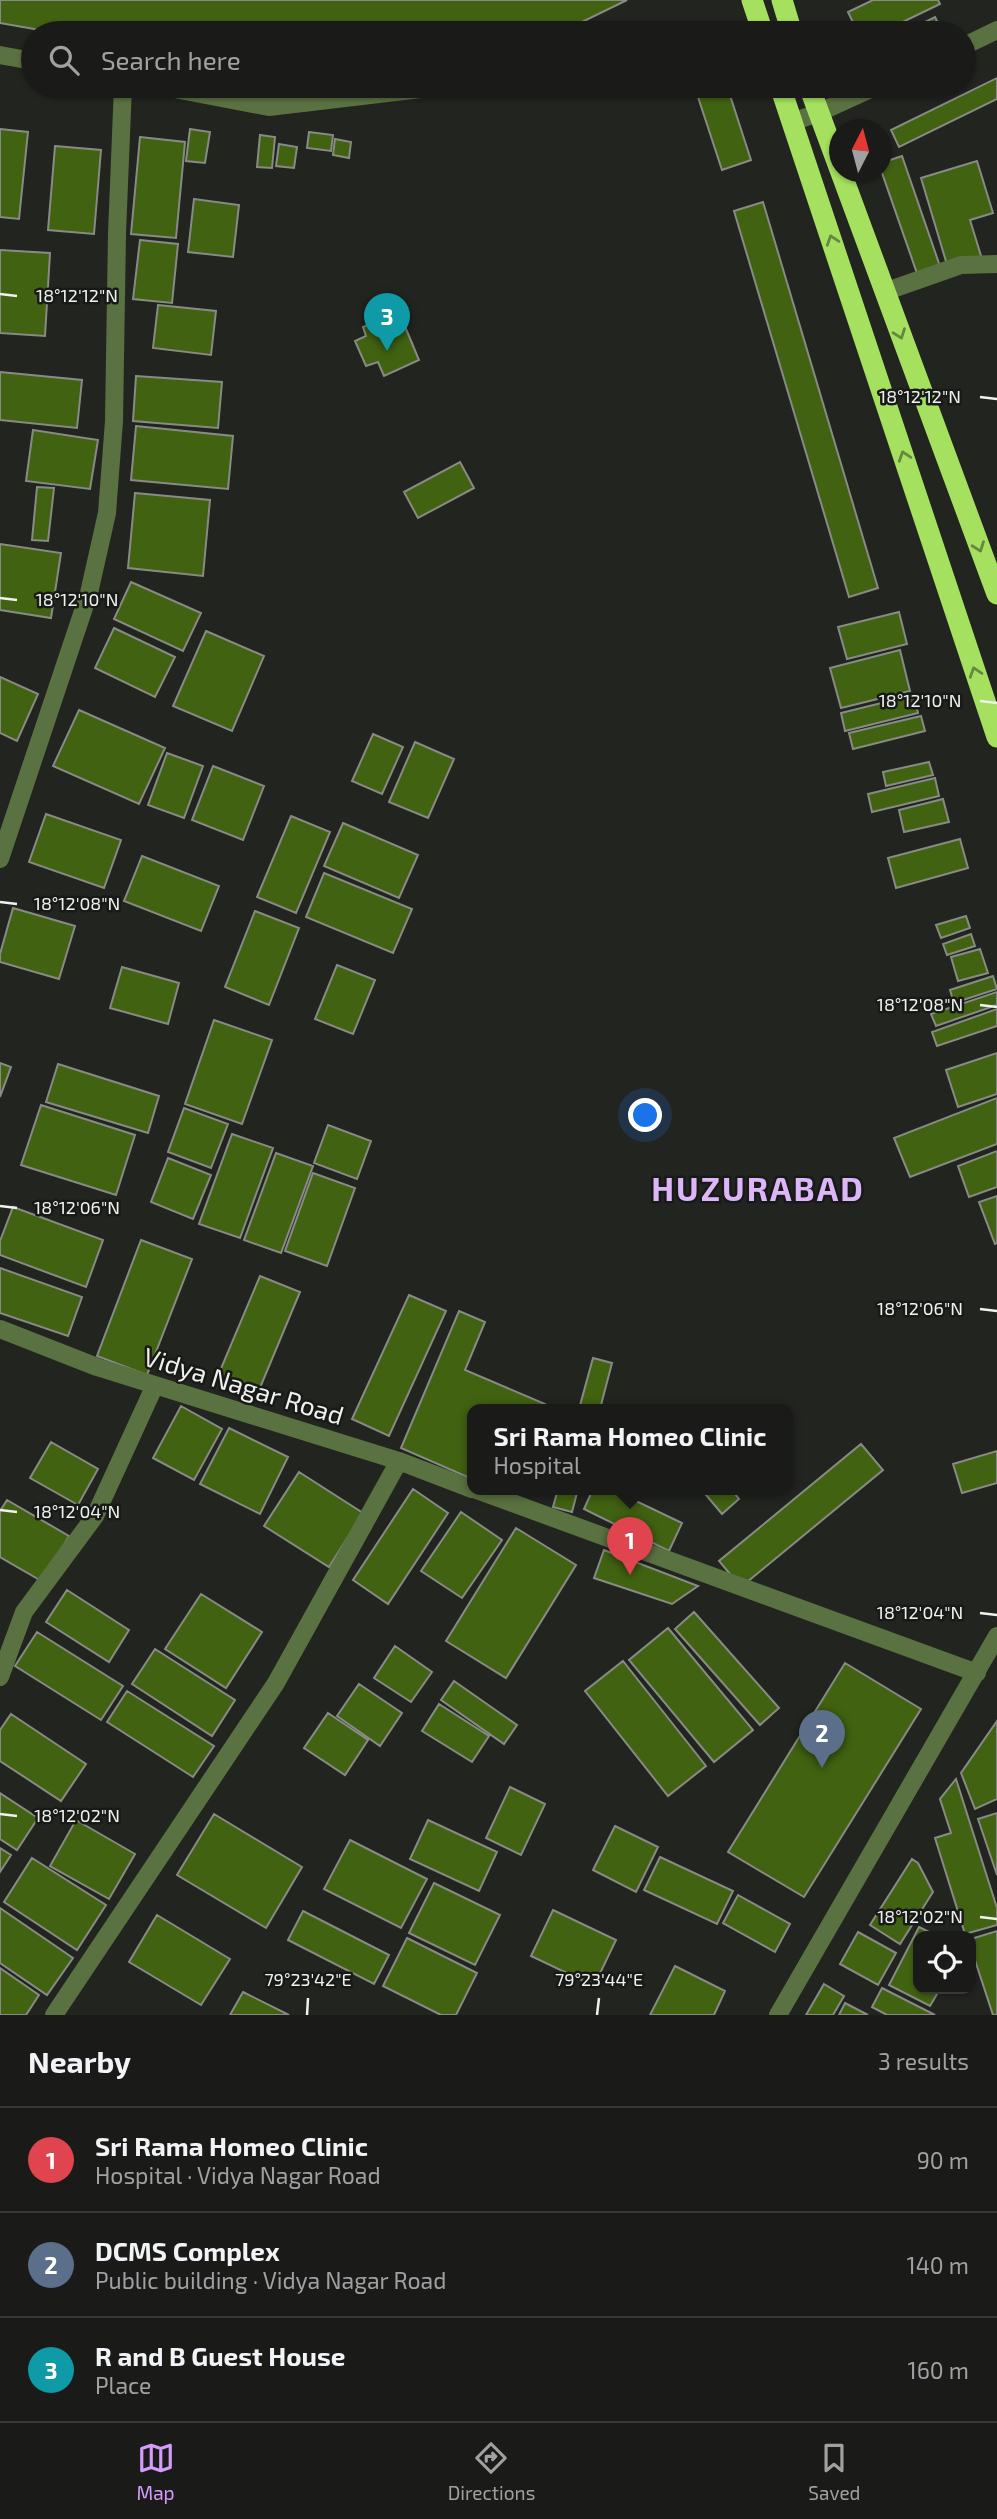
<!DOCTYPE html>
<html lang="en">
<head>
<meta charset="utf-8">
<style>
	:root { --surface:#1a1b18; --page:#232421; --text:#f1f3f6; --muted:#9fa1a2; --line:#383937; --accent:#d49cfc }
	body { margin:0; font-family:"Exo 2",sans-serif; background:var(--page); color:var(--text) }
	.controls { position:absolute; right:21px; bottom:21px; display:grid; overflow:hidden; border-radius:14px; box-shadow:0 2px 5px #0004 }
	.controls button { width:63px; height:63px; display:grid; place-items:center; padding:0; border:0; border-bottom:2px solid var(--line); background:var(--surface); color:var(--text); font:35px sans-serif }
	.compass { position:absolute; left:829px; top:119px; width:63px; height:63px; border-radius:50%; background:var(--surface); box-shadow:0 2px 5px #0004; rotate:6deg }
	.you { position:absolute; left:646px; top:1116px; width:24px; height:24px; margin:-18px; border:5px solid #fff; border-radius:50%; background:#1a73e8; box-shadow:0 0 0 10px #1a73e833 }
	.badge { display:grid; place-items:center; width:46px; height:46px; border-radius:50%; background:var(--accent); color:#fff; font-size:23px; font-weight:700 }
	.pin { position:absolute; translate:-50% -58px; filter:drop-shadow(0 2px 4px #0008) }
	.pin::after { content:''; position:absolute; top:37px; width:24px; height:21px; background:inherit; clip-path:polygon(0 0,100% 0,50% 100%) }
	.popup { position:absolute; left:467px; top:1404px; width:326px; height:91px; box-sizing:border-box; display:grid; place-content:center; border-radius:14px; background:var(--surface); filter:drop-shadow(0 2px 5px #0005); font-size:23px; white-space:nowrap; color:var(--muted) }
	.popup b { font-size:26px; color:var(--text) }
	.popup::after { content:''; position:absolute; left:50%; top:100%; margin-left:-14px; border:14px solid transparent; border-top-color:var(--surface) }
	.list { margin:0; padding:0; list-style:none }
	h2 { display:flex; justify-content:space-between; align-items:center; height:91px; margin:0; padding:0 28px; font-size:30px }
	h2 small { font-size:23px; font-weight:400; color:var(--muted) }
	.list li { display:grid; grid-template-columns:46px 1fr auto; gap:21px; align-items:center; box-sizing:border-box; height:105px; padding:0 28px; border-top:2px solid var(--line) }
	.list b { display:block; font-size:26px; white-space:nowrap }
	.list p { margin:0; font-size:23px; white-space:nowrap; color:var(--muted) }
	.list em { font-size:23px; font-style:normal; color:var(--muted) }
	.icon { flex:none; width:38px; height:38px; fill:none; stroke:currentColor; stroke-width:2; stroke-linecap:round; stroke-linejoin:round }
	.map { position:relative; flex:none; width:997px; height:2015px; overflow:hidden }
	.search { position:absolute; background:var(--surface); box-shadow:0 2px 5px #0004; left:21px; right:21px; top:21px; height:77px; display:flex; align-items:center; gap:18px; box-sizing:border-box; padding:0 24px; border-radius:38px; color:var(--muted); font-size:26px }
	.sheet { height:406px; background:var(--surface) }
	nav { display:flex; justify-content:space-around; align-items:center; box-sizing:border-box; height:98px; border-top:2px solid var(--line); background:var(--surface); font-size:19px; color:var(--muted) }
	nav a { display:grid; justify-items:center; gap:4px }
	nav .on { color:var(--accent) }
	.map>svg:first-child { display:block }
	.building { fill:#406211; stroke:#888a86; stroke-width:2 }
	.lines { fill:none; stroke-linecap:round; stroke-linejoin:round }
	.minor { stroke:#5a7241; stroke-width:18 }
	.highway { stroke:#a5e15f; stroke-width:21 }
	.oneway { stroke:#66873f }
	.ticks { fill:none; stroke:#f0f2ef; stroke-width:2.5 }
	.labels { text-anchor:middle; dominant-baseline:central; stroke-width:5; stroke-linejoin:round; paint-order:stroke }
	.street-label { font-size:26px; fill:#f0f2ef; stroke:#181a17 }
	.district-label { font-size:33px; font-weight:bold; letter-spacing:2px; fill:#ddb6f9; stroke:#181a17 }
	.ticks-label { font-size:18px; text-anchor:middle; fill:#f0f2ef; stroke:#181a17; stroke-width:5; stroke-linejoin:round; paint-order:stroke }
</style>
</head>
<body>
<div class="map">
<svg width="997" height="2015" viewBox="0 0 997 2015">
	<rect width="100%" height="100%" fill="#222420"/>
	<path class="building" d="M0,0H627L582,22L495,33H57L0,23Z
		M873,0H938L940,4L880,33H858L848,12Z
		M935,17L943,33H903Z
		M997,78V99L899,147L891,130Z
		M723,86H727L751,160L722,170L697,94Z
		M0,129L28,132L19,219L0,217Z
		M190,129L210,132L205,163L186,161Z
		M309,132L333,135L331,151L307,148Z
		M260,135L275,137L272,168L257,167Z
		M140,137L185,142L176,238L131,234Z
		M335,139L351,142L349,158L333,155Z
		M279,144L297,147L294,168L276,166Z
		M55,146L101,150L94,234L48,230Z
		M902,156L943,275L920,282L881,170V163Z
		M977,161L993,213L970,220L982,259L948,268L921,178Z
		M194,199L239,205L233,257L188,252Z
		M763,202L878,588L849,597L734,211Z
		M140,240L178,244L172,303L133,299Z
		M0,250L50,253L45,336L0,333Z
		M158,305L216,311L211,355L153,348Z
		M399,312L419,360L384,376L378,362L366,366L355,341L366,336L363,327Z
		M0,372L82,380L77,428L0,420Z
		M136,376L222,382L218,428L133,421Z
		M136,426L233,436L228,489L131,480Z
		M33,430L98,440L90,489L26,481Z
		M460,462L474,488L418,518L404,492Z
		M37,487L54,488L48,541L32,540Z
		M135,493L210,500L203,576L128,568Z
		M0,544L61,553L51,618L0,610Z
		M131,582L201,613L183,651L114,619Z
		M899,612L907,644L847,659L838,627Z
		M114,628L175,657L155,697L95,668Z
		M206,631L264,656L232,731L173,706Z
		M900,650L910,691L841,708L830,668Z
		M0,677L38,694L17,741L0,733Z
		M914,695L918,713L845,731L841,713Z
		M79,710L165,748L139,804L53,766Z
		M921,716L925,731L853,749L849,733Z
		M373,734L403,747L382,794L352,781Z
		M415,742L454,759L428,818L389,802Z
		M167,753L203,766L184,818L148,805Z
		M929,762L933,775L886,786L883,772Z
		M213,766L264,786L243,840L192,820Z
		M935,778L939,796L872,812L868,794Z
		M943,799L949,822L904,832L899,810Z
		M46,814L121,840L104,888L29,862Z
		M291,816L330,832L296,913L257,897Z
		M343,823L418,855L399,898L324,866Z
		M960,839L968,868L896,888L888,858Z
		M142,856L219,886L201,931L124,901Z
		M324,873L412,909L393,953L306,917Z
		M13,908L75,926L59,979L0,962V954Z
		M255,911L299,928L269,1005L225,987Z
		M966,916L970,928L941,938L936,925Z
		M971,934L975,946L947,955L943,944Z
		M980,949L988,973L958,981L951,957Z
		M337,965L375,980L353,1034L315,1019Z
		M122,967L179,983L168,1024L110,1008Z
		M993,976L997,989L954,1003L950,990Z
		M997,992V1005L936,1026L931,1014Z
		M997,1009V1026L937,1046L932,1032Z
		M214,1020L272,1040L242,1124L185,1104Z
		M997,1053V1094L958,1107L946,1070Z
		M0,1063L11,1067L0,1097Z
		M58,1064L159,1096L148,1133L46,1102Z
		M997,1098V1144L910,1177L894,1138Z
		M41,1105L135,1135L116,1195L21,1165Z
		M184,1108L228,1124L211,1168L168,1152Z
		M328,1125L371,1141L357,1179L314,1163Z
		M232,1134L273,1148L240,1238L199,1224Z
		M997,1151V1187L969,1197L958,1166Z
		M276,1153L313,1166L281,1253L244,1240Z
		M168,1158L211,1175L193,1219L151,1202Z
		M313,1173L355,1188L327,1266L285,1251Z
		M997,1196V1243L995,1244L979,1202Z
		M13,1207L103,1240L86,1287L0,1255V1241Z
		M141,1240L192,1259L147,1375L97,1356Z
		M0,1268L82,1297L68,1336L0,1313Z
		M260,1276L300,1292L257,1395L217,1378Z
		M409,1295L446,1311L389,1436L352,1419Z
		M459,1311L485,1322L465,1370L545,1404L543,1409H472V1479L401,1448Z
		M593,1358L612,1363L600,1409H579Z
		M181,1406L222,1429L194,1480L153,1458Z
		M229,1428L288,1457L260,1514L200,1484Z
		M51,1442L98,1469L78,1505L30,1478Z
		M861,1444L883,1470L741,1587L719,1561Z
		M997,1451V1483L962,1493L953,1464Z
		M299,1472L363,1513L329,1567L264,1526Z
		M413,1489L448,1513L388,1604L353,1580Z
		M558,1489H578L572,1512L553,1507Z
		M593,1489H611L682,1523L669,1551L584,1509Z
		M701,1489H731L739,1499L722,1514Z
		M7,1500L69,1536L43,1582L0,1557V1511Z
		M461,1512L502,1540L462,1598L421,1571Z
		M516,1528L576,1565L506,1678L446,1641Z
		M604,1550L698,1586L672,1604L594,1578Z
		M67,1590L129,1630L109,1662L46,1622Z
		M201,1594L262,1632L226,1688L165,1649Z
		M694,1612L779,1708L760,1725L675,1629Z
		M668,1628L753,1730L714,1762L629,1660Z
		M37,1632L123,1686L101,1720L15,1666Z
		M395,1646L432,1672L411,1702L374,1678Z
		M155,1649L235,1700L212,1736L132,1684Z
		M623,1661L706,1766L668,1796L585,1691Z
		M845,1663L921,1709L804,1897L728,1852Z
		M454,1681L517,1725L504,1744L441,1700Z
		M359,1684L402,1713L380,1746L337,1716Z
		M127,1691L214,1746L193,1777L107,1722Z
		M439,1704L489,1736L472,1762L422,1731Z
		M328,1713L368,1740L345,1775L304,1748Z
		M11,1714L86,1764L61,1801L0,1761V1730Z
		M997,1721V1799L975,1809L961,1773Z
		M956,1779L997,1908V1925L965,1934L935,1838L951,1833L940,1799Z
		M510,1787L545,1804L521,1855L486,1838Z
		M0,1793L38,1818L17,1850L0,1839Z
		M997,1813V1875L978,1819Z
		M214,1814L302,1867L266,1928L177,1875Z
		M76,1820L135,1854L109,1899L50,1866Z
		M428,1820L497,1852L479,1891L410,1859Z
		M615,1826L658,1847L636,1892L593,1870Z
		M350,1840L427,1879L401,1928L324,1889Z
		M0,1848L11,1855L0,1872Z
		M660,1857L733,1891L717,1924L644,1890Z
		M32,1858L106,1905L77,1950L4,1902Z
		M912,1859L918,1863L933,1892L900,1944L870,1925Z
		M434,1883L500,1915L475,1965L409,1933Z
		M738,1895L790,1924L775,1952L723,1923Z
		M0,1908L73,1958L47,1995L0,1963Z
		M553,1910L616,1940L594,1986L531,1956Z
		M303,1911L389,1955L374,1984L288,1940Z
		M157,1915L230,1959L201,2005L129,1962Z
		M919,1927L937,1936H918V1989H940L930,2006L889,1985Z
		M997,1931V2015H993L971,1948V1939Z
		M858,1932L896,1953L878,1985L840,1964Z
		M407,1938L477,1973L456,2015H441L383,1986Z
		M675,1966L725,1991L714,2015H650Z
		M0,1968L39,1995L26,2015H0Z
		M824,1984L844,1996L833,2015H806Z
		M882,1988L935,2015H887L872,2007Z
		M243,1992L289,2015H230Z
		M845,2003L868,2015H839Z"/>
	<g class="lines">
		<path class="minor" d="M964,46L997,30
			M0,55L33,61
			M159,86L269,107L446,86
			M792,122L818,113L877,86
			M884,292L961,265L997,264
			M0,859L89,593L107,513L114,421L117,233L123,86
			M0,1329L97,1367L399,1461L472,1489
			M474,1489L977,1673
			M0,1677L24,1612L95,1516L155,1385
			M54,2015L276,1683L399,1461
			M778,2015L997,1636"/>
		<path class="highway" d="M752,0L763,33
			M782,0L792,33
			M780,86L997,737
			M809,86L997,594"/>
	</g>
	<defs><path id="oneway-chevron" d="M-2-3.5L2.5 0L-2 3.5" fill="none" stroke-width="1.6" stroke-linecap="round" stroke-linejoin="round" transform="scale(1.75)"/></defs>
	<g class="oneway">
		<use href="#oneway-chevron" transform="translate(832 240) rotate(-108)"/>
		<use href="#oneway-chevron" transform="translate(900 334) rotate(70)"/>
		<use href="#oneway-chevron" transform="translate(904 456) rotate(-108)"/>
		<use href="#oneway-chevron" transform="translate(979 547) rotate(70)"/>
		<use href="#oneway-chevron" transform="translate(975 672) rotate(-108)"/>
	</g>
	<path class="ticks" d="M0,294L17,296M980,397L997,399M0,598L17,600M980,701L997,703M0,902L17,904M980,1005L997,1007M0,1206L17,1208M980,1309L997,1311M0,1510L17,1512M980,1613L997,1615M0,1814L17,1816M980,1917L997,1919M307,2015L308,1998M597,2015L599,1998"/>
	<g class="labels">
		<g class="street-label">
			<text transform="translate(244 1385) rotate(17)">Vidya Nagar Road</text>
		</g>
		<g class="district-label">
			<text x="758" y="1188">HUZURABAD</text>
		</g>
	</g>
	<g class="ticks-label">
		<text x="77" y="302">18°12'12"N</text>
		<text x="920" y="403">18°12'12"N</text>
		<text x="77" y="606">18°12'10"N</text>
		<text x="920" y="707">18°12'10"N</text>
		<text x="77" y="910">18°12'08"N</text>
		<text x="920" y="1011">18°12'08"N</text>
		<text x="77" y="1214">18°12'06"N</text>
		<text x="920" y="1315">18°12'06"N</text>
		<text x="77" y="1518">18°12'04"N</text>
		<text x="920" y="1619">18°12'04"N</text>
		<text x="77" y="1822">18°12'02"N</text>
		<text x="920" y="1923">18°12'02"N</text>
		<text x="308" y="1986">79°23'42"E</text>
		<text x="599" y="1986">79°23'44"E</text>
	</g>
</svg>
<div class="controls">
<button><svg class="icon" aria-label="locate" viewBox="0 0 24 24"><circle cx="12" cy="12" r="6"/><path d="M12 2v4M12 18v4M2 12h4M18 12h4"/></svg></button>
</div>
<svg class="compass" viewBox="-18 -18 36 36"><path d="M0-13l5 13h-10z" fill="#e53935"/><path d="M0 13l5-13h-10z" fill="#9fa1a2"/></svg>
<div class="you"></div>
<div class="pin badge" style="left:630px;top:1575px;background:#e0444e">1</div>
<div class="popup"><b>Sri Rama Homeo Clinic</b>Hospital</div>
<div class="pin badge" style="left:822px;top:1768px;background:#5c6f8a">2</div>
<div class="pin badge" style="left:387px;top:351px;background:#0f9aa8">3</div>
<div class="search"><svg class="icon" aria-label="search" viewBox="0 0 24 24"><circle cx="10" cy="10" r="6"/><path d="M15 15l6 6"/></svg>Search here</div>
</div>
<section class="sheet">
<h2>Nearby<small>3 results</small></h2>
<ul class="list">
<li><span class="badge" style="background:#e0444e">1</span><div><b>Sri Rama Homeo Clinic</b><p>Hospital · Vidya Nagar Road</p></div><em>90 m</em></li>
<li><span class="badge" style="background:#5c6f8a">2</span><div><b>DCMS Complex</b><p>Public building · Vidya Nagar Road</p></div><em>140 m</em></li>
<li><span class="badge" style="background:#0f9aa8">3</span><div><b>R and B Guest House</b><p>Place</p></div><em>160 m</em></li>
</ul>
</section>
<nav>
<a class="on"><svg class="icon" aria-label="map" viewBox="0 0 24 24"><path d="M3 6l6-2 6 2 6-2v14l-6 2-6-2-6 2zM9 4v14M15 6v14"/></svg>Map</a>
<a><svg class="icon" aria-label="directions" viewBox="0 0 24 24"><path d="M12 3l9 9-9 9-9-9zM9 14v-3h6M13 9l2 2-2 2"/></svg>Directions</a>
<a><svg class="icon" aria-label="saved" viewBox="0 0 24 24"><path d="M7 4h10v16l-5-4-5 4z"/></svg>Saved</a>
</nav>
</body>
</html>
